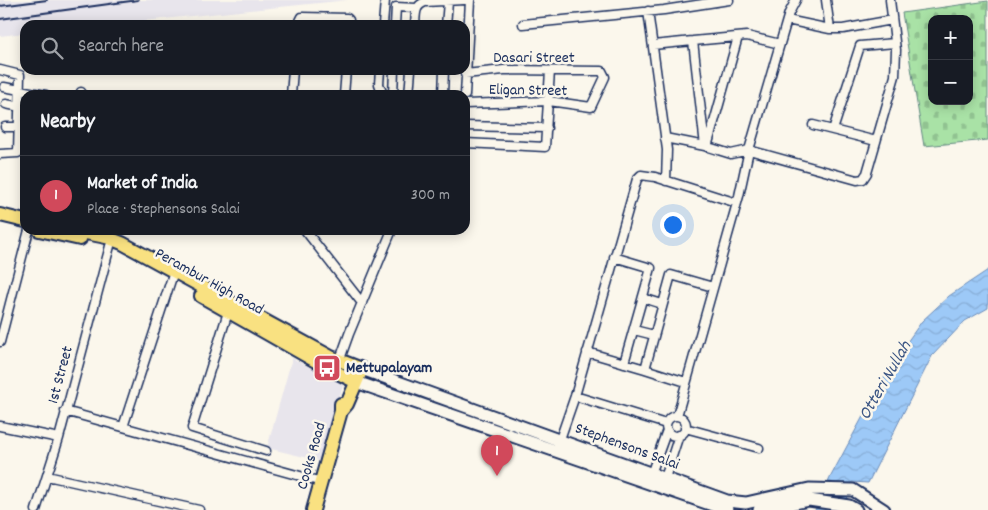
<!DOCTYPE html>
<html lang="en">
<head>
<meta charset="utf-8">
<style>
	:root { --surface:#171b24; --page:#20242c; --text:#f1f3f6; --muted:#9ea1a6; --line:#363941; --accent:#d1495b }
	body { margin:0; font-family:Dekko,sans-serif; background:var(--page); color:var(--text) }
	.controls { position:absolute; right:15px; top:15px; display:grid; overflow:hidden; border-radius:10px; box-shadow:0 2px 12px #0003 }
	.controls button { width:45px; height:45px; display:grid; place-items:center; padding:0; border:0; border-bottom:1px solid var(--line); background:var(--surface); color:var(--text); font:25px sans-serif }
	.you { position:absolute; left:672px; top:224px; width:18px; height:18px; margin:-12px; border:4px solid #fff; border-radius:50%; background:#1a73e8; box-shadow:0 0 0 8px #1a73e833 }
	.badge { display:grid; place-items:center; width:32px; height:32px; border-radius:50%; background:var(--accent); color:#fff; font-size:16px; font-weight:700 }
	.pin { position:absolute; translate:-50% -41px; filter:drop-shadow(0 1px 2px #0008) }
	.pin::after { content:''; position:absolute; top:26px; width:18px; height:15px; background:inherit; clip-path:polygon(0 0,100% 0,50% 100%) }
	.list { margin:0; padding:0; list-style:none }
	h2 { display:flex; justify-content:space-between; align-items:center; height:65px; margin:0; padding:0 20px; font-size:21px }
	h2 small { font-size:16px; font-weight:400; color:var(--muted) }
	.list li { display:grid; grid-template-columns:32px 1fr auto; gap:15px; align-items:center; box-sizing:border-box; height:80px; padding:0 20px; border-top:1px solid var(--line) }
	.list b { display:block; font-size:19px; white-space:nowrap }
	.list p { margin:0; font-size:16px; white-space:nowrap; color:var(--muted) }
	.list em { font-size:16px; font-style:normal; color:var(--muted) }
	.icon { flex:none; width:28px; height:28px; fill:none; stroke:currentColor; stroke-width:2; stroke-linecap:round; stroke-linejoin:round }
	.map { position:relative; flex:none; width:988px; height:510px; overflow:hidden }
	.search { position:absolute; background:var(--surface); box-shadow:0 2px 12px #0003; left:20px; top:20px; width:450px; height:55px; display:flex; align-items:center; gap:12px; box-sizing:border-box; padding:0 18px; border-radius:15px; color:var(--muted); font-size:19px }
	.panel { position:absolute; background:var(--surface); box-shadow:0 2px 12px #0003; left:20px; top:90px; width:450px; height:145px; border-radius:15px }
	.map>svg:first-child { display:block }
	.built { fill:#e8e5ec }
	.cemetery { fill:url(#cemetery-stones); stroke:#628882; fill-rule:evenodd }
	.water { fill:url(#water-waves); stroke:#698bba }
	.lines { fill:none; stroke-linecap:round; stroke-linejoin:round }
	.minor-casing { stroke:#1b2f5e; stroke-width:11 }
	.secondary-casing { stroke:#1b2f5e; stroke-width:15 }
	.primary-casing { stroke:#1b2f5e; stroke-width:16 }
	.minor { stroke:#fbf7ec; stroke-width:8 }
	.secondary { stroke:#fbf7ec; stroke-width:11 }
	.primary { stroke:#f9e181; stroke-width:12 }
	.rail { stroke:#1b2f5e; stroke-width:2 }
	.labels { text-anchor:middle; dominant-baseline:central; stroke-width:5; stroke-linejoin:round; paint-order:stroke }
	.street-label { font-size:16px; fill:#1b2f5e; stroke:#fbf7ec }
	.poi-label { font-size:16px; font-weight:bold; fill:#1b2f5e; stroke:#fbf7ec; text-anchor:start }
	.water-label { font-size:18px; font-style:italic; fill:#3c5684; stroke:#fbf7ec }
</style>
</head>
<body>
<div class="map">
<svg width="988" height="510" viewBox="0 0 988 510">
	<defs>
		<pattern id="cemetery-stones" width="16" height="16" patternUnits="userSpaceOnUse" patternTransform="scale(1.25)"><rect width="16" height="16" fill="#a9e2a6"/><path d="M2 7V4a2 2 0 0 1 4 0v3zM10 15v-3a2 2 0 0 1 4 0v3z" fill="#91c291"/></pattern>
		<pattern id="water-waves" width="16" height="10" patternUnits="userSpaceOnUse" patternTransform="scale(1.25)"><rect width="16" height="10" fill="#9dc9f7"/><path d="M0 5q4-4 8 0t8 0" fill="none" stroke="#87add6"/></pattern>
	</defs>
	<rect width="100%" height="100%" fill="#fbf7ec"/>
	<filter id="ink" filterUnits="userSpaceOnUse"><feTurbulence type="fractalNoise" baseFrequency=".02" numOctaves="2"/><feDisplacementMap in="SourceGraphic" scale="10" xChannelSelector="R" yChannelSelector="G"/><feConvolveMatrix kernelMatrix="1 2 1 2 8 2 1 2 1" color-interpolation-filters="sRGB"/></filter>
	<g filter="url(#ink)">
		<path class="built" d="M0,0H348L105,25H25V33L0,36Z
			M292,358L343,385L321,461L267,448Z"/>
		<path class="cemetery" d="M988,1V140L924,146L902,13ZM932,19H969V101H932Z"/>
		<path class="water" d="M988,270V308L965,321L932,356L868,483L852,482L844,510H815L831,476L890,366L922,321L949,296Z"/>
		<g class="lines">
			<defs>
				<path id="minor" d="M796,0L789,13L749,150L857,180L863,179L867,173L895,76L896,50L890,0
					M826,0L830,29
					M648,11L667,150L666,181
					M787,20L830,29H843L892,20
					M523,24L664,10L729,0
					M298,25L302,17L347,18L349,20V25
					M383,25L385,0
					M395,25L396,7L416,8
					M415,25C416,15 414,6 425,2L464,0
					M446,25L448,2
					M653,45L693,41
					M0,70L20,75L18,153L0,154
					M380,70L379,84L383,95
					M4,87L46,95
					M81,95V92
					M291,95L293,70
					M344,95L346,70
					M393,95L394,70
					M409,95L411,70
					M443,95L444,70
					M465,95L470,0
					M6,104L25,108
					M465,104L549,101L591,107L605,77L602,71L504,70L465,74
					M813,125L876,141
					M465,126L547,128
					M5,127H19
					M833,130L860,46L895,43
					M665,138L705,146
					M465,143L545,147L550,71
					M707,147L738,37
					M305,230L362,303
					M614,257L651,268L624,363
					M643,298L662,304
					M228,312L192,428L266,451
					M634,330L654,335
					M0,342L29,230
					M587,352L645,369
					M339,362L349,334L392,230
					M686,382L645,369L671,275L713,287
					M575,396L666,424
					M65,411L322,482
					M677,416L739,196L749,150L731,154L705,146L693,41L747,36L780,44
					M666 426a10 10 0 1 1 20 0a10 10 0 1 1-20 0Z
					M0,426L59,438
					M123,427L174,271
					M685,428L759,448
					M558,445L575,396L637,179L641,175L655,177L737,203
					M651,474L667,430
					M47,476L199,510
					M665,478L679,435
					M36,510L59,438L110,246"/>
				<path id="secondary" d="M362,369L727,501L746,503L809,489L853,490L884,510
					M356,382L727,510
					M759,510L809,500L849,506L856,510"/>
				<path id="primary" d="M0,215L25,221
					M39,230L80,239
					M71,230L106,237L122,243L331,357L362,369L347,404L341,411
					M201,296L328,368L356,382
					M313,510L341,411V404"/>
			</defs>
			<use href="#minor" class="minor-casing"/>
			<use href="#secondary" class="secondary-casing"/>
			<use href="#primary" class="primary-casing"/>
			<use href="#minor" class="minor"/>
			<use href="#secondary" class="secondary"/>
			<use href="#primary" class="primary"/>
			<path class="rail" d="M0,6L47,0
				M0,19L138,0"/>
		</g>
	</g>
	<defs>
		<symbol id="bus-square" viewBox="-11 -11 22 22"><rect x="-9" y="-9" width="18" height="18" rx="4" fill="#d1495b" stroke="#fbf7ec"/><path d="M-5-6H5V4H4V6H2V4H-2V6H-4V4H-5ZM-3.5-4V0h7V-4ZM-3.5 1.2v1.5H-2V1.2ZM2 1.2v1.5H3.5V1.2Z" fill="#fff"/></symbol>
	</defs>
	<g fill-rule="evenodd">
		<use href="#bus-square" x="311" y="352" width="32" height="32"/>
	</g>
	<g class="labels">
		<g class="street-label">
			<text x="534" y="58">Dasari Street</text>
			<text transform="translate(528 91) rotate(1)">Eligan Street</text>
			<text transform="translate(209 282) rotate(29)">Perambur High Road</text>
			<text transform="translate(61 375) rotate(-75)">1st Street</text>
			<text transform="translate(627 447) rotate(20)">Stephensons Salai</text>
			<text transform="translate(312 456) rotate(-74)">Cooks Road</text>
		</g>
		<g class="poi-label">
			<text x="346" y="368">Mettupalayam</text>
		</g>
		<g class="water-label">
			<text transform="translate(886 381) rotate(-60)">Otteri Nullah</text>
		</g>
	</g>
</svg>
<div class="controls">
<button>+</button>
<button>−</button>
</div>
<div class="you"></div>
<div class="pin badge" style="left:497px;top:476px">1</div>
<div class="search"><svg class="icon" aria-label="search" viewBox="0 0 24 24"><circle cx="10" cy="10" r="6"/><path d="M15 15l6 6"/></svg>Search here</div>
<section class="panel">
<h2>Nearby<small></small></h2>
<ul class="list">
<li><span class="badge">1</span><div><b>Market of India</b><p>Place · Stephensons Salai</p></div><em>300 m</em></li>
</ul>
</section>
</div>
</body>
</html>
